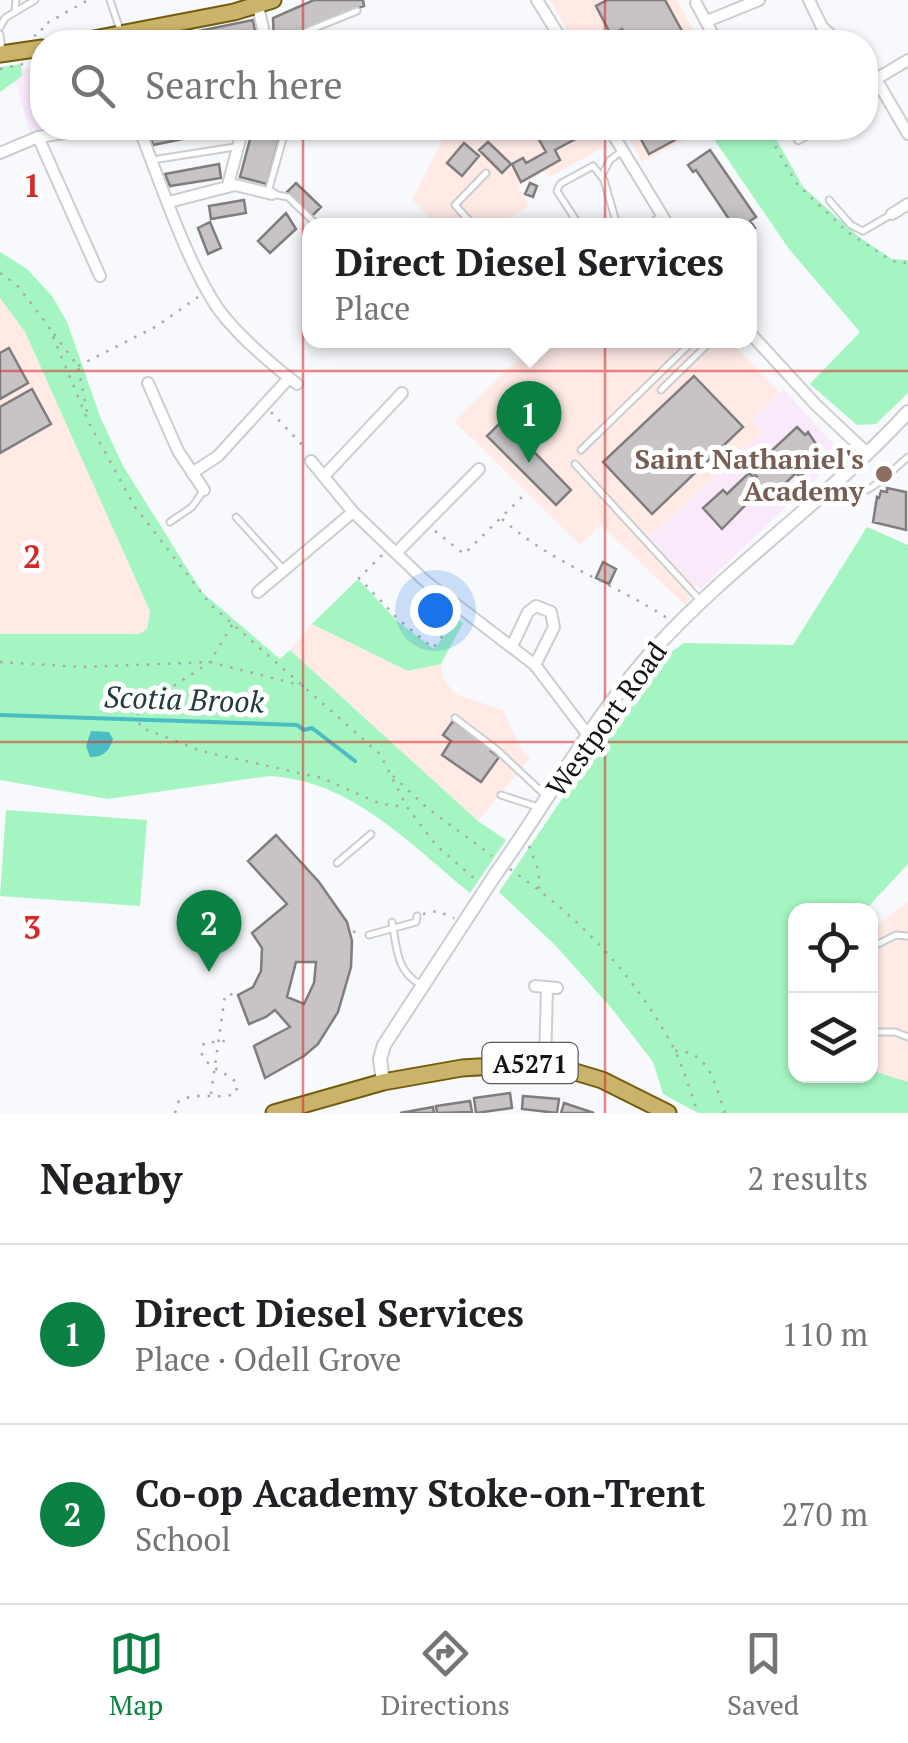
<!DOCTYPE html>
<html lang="en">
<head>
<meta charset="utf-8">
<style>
	:root { --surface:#fff; --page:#f2f2f2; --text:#202124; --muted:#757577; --line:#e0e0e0; --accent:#0b8043 }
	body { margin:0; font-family:"PT Serif",serif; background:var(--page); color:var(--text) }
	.controls { position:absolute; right:30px; bottom:30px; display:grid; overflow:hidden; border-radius:20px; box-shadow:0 2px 8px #0004 }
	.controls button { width:90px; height:90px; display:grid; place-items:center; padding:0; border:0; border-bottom:2px solid var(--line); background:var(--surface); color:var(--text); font:50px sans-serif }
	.you { position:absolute; left:435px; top:610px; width:35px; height:35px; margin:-25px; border:8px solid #fff; border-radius:50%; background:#1a73e8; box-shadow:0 0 0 15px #1a73e833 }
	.badge { display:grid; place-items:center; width:65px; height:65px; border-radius:50%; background:var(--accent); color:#fff; font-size:32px; font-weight:700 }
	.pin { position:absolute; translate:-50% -82px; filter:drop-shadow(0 2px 5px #0008) }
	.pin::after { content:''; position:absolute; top:52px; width:35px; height:30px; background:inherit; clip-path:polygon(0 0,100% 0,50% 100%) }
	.popup { position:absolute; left:302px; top:218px; width:455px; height:130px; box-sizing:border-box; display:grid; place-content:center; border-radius:20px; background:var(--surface); filter:drop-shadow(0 2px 8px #0005); font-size:32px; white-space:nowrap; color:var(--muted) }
	.popup b { font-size:38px; color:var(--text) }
	.popup::after { content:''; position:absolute; left:50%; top:100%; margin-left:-20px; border:20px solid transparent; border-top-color:var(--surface) }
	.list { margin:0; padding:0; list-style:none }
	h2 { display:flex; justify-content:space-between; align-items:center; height:130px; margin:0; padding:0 40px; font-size:42px }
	h2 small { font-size:32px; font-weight:400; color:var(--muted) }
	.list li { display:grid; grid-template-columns:65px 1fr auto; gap:30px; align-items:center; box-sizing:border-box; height:180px; padding:0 40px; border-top:2px solid var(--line) }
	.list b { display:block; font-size:38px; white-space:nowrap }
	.list p { margin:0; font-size:32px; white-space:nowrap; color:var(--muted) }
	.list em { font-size:32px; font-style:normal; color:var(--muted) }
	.icon { flex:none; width:55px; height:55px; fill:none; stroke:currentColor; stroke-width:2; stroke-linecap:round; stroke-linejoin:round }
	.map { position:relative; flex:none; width:908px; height:1113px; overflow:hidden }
	.search { position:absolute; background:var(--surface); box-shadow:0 2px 8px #0004; left:30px; right:30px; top:30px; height:110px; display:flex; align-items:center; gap:25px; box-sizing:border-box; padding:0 35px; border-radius:40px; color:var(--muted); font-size:38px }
	.sheet { height:490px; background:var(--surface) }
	nav { display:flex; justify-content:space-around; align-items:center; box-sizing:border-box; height:140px; border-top:2px solid var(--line); background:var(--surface); font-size:28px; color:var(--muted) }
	nav a { display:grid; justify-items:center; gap:5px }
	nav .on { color:var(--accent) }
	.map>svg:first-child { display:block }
	.commercial { fill:#fae9fb }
	.industrial { fill:#ffeae6 }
	.green { fill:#a4f5c1 }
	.water { fill:#4bbec5 }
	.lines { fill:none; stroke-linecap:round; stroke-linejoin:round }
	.stream { stroke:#4bbec5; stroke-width:4 }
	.building { fill:#c8c4c5; stroke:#807d7e; stroke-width:2.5; fill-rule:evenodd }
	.service-casing { stroke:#cbced0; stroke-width:9 }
	.pedestrian-casing { stroke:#cbced0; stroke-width:11 }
	.minor-casing { stroke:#cbced0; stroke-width:14 }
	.tertiary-casing { stroke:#cbced0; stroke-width:16 }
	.primary-casing { stroke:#735c0d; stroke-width:19 }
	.path { stroke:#a7a9aa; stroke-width:2.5; stroke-dasharray:2.5 8; stroke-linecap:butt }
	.service { stroke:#fff; stroke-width:5 }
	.pedestrian { stroke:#fff; stroke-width:8 }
	.minor { stroke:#fff; stroke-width:10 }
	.tertiary { stroke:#fff; stroke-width:12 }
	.primary { stroke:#cab46b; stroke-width:15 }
	.tertiary-bridge-casing { stroke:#cbced0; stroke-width:16; stroke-linecap:butt }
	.tertiary-bridge { stroke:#fff; stroke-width:12 }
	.grid { fill:none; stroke:#d62828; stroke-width:2.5; stroke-opacity:0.55 }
	.education-dot { fill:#8d6e63; stroke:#fff; stroke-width:4 }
	.labels { text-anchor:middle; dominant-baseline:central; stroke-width:10; stroke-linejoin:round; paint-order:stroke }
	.shield { fill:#fff; stroke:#5a5a5a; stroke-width:2.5 }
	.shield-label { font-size:25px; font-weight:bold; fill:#131414 }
	.education-label { font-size:28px; font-weight:bold; fill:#785e54; stroke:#fff; text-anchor:end }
	.street-label { font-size:28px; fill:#131414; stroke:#fff }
	.water-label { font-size:30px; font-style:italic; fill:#223b3d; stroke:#fff }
	.grid-label { font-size:32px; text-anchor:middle; font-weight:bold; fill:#d62828; stroke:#fff; stroke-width:10; stroke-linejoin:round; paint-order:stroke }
</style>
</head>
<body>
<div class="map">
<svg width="908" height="1113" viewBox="0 0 908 1113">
	<rect width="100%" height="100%" fill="#f7f9fc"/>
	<path class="commercial" d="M42,65V128H62L30,134L13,71Z
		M784,390L837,448L838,457L700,589L649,538L763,432L751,419Z"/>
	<path class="industrial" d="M550,0H677L700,42H574Z
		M449,128H594L605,147L549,177L545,172L518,186L529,206L498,225H437L412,199Z
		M623,128H708L642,162Z
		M0,298L25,332L150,611L147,630L139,634H0Z
		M703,340L709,346L730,341L780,393L752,419L764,431L649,538L696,585L687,594L690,599L685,605L601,525L580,545L454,421L521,357L510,341Z
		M312,624L408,671L441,664L443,678L455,694L503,710L519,745L530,758L478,821L290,650Z
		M908,901V1082L871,1070L870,932Z"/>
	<path class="green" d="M21,64L22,76L0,92V67Z
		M770,128L803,187L859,237L892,259L908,260V393L876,424L857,425L810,384L860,332L789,249L707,129Z
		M0,252L27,269L52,296L67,322L101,419L123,466L202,592L280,659L290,650L478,821L506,840L470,893C410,844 351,780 269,776L108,799L0,780V634H139L147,629L150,611L25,332L0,298Z
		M867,527L908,545V864L865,910L796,911V1076H870L871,1070L908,1082V1113H698L663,1094L653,1062L613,1010L556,946L499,892L637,688L667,655L684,643L793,645Z
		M358,579L397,621L434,649L458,619L463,623L441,664L408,671L312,624Z
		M6,810L147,820L140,906L0,896Z"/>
	<path class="water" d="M91,731L109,732L113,739C109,751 104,757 90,757L86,746Z"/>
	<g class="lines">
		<path class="stream" d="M0,715L297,725L304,730L312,728L355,761"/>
	</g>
	<path class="building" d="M314,0H363L364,6L274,42L273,18Z
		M607,0H665L688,42H628L622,29L611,35L596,6Z
		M253,20L256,36L228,42H145Z
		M163,128H236L153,145L147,130Z
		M253,128H282L267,184L240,177Z
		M540,128H557L559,132L576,128L581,136L555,150L560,160L521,182L512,164L523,158L526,163L546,152L534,131Z
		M635,128H680L684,135L649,154Z
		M488,142L511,164L502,173L479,150Z
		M464,143L479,156L462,176L447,163Z
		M710,150L756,217L750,221L755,228L749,232V225H719L729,219L696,170L693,172L688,165Z
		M219,164L221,178L170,186L165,174Z
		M296,183L321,207L312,216L287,192Z
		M530,183L537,186L533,197L525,194Z
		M244,200L246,213L211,219L209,206Z
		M286,213L296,229L270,253L258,241Z
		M210,222L221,248L208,254L198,228Z
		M9,348L28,383L0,399V353Z
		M694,376L743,427L652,514L603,462Z
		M32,389L51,424L0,453V407Z
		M503,420L571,490L556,505L487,436Z
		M797,427L805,435L808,432L820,450L806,463L810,467L800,477L796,473L775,493L766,484L722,529L703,508L723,490L727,494L749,473L755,479L757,477L751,470Z
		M887,488L906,492V530L873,522L877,497L879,498L881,491L887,492Z
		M603,562L616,569L609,584L596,578Z
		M453,721L493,749L491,751L499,757L481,782L442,755L451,741L443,735Z
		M276,835L319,882L347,922L352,941L351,967L338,1012L318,1044L304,1056L265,1078L254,1046L290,1027L275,1010L266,1017L249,1024L238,995L253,987L261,971L262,948L252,933L287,904L248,861ZM296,962H316L314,983L304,1004L287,997Z
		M510,1093L512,1108L476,1113L474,1098Z
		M523,1096L559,1099L557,1113L522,1109Z
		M470,1101L472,1112L437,1113L436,1106Z
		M564,1103L594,1113H561Z
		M433,1107L434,1113H400Z"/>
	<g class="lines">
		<defs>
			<path id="service" d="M110,0L120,30
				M15,11L16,0
				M0,27L5,18L35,0
				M0,34L2,51
				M280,42L357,11
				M309,42L313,30
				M866,99L880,90
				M798,141L820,128
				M152,160L235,147
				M602,175L610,160L622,151
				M268,192L286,128
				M272,194L288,197L317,225
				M829,200L851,225L863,231L892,214
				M473,225L455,205L486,173
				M579,225L557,191L560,184L593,166L604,180L617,225
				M650,225L661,215
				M661,390L712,340
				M581,450L694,340
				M575,464L699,599
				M832,485C861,509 886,475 908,457
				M236,517L284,570
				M170,522L192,507L204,490
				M455,718L497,750L545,795
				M501,795L541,808
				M337,863L371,834
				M392,922C397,948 396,971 420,984
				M369,935L416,922L417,916
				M870,948L896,935L908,936
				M870,1032H895L908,1037"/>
			<path id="pedestrian" d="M866,62L876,79"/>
			<path id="minor" d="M537,0L563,42
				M809,0L822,27L839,42
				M696,3L717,42
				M258,6L266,42
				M707,21L759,0
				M908,60L876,79L908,134
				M139,128C160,181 187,264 219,310C240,338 270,363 297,384
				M609,128L668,225
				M38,137L100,276
				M0,153L38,137L98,128
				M228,185L243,128
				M169,202L235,185L272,194
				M892,214L908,204
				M749,332L816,405L866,452
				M148,383L178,451L204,490
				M311,461L353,512L424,580L535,665L588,735
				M192,473L218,456L289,378
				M325,475L402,393
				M396,553L479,469
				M258,592L353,512
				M512,646L528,612L536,606L551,612L554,627L535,665
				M535,986L557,988
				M545,1063L547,987"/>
			<path id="tertiary" d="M513,849C560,780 601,707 658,645C736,561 831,496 908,412
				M383,1082L380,1059L384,1045L495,875"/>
			<path id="primary" d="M78,42L234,12L273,0
				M0,54L42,48
				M274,1113L383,1082L462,1068L545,1063L602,1080L668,1113"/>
		</defs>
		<use href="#service" class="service-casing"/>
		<use href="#pedestrian" class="pedestrian-casing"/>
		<use href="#minor" class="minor-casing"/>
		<use href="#tertiary" class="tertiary-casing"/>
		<use href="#primary" class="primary-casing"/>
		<path class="path" d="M34,36L42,32V26L88,0
			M0,69L28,63
			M765,128L796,183L843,228
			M849,233L892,261L908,263
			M0,273L17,285L49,327L89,423L135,507L211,605L380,754L407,807L436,845L477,881
			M54,334L78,366L87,412
			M78,366L157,326L198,297
			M271,412L307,450
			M502,519C554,565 610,581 667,618
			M435,531L464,554L523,496
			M382,555L359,578L398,619L433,648L456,619
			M232,625L210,662L169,689L135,692L140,727L201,751L322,778L381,804L406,807
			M0,662L83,667L210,662L304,686
			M393,776L426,807L492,856
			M529,846L539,872V891
			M510,869C577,915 635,975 673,1047C684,1068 690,1091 698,1113
			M423,914L437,911L454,918
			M353,932L362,930
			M675,1051C710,1050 715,1086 725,1113
			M211,1094L225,995L235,994
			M175,1113L179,1101C198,1091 216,1100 235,1094L238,1085C227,1070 208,1071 201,1052L204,1043L226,1041"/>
		<use href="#service" class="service"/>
		<use href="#pedestrian" class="pedestrian"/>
		<use href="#minor" class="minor"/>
		<use href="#tertiary" class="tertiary"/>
		<use href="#primary" class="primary"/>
		<defs>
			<path id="tertiary-bridge" d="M495,875L513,849"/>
		</defs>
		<use href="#tertiary-bridge" class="tertiary-bridge-casing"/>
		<use href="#tertiary-bridge" class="tertiary-bridge"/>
	</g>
	<path class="grid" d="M303,0V42M605,0V42M303,128V1113M605,128V1113M0,371H908M0,742H908"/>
	<circle class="education-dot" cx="884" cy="474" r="10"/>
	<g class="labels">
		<rect class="shield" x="482.5" y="1043" width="95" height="40" rx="8"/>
		<g class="shield-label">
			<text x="530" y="1063">A5271</text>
		</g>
		<g class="education-label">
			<text x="864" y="458">Saint Nathaniel's<tspan x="864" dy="32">Academy</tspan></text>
		</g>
		<g class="street-label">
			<text transform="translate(606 719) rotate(-54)">Westport Road</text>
		</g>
		<g class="water-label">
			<text transform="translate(184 699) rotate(2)">Scotia Brook</text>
		</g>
	</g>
	<g class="grid-label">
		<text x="32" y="197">1</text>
		<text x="32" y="568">2</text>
		<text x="32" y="939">3</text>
	</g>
</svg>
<div class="controls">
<button><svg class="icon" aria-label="locate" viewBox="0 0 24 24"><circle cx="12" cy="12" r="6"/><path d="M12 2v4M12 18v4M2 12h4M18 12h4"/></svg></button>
<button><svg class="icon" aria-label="layers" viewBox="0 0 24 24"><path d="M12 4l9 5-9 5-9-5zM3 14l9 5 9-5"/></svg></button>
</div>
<div class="you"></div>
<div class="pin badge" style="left:529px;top:463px">1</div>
<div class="popup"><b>Direct Diesel Services</b>Place</div>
<div class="pin badge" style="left:209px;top:972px">2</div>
<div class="search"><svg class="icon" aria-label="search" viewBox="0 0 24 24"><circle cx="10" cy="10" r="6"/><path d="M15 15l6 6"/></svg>Search here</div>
</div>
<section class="sheet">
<h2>Nearby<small>2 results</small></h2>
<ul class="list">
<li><span class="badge">1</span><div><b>Direct Diesel Services</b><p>Place · Odell Grove</p></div><em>110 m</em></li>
<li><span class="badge">2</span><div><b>Co-op Academy Stoke-on-Trent</b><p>School</p></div><em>270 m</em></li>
</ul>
</section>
<nav>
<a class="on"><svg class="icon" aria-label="map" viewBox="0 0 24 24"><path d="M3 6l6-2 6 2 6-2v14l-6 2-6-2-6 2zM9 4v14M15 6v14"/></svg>Map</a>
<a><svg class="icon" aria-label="directions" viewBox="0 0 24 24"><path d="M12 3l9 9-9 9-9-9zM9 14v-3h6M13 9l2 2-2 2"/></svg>Directions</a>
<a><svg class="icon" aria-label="saved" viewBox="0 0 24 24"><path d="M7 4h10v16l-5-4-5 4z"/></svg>Saved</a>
</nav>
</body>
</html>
